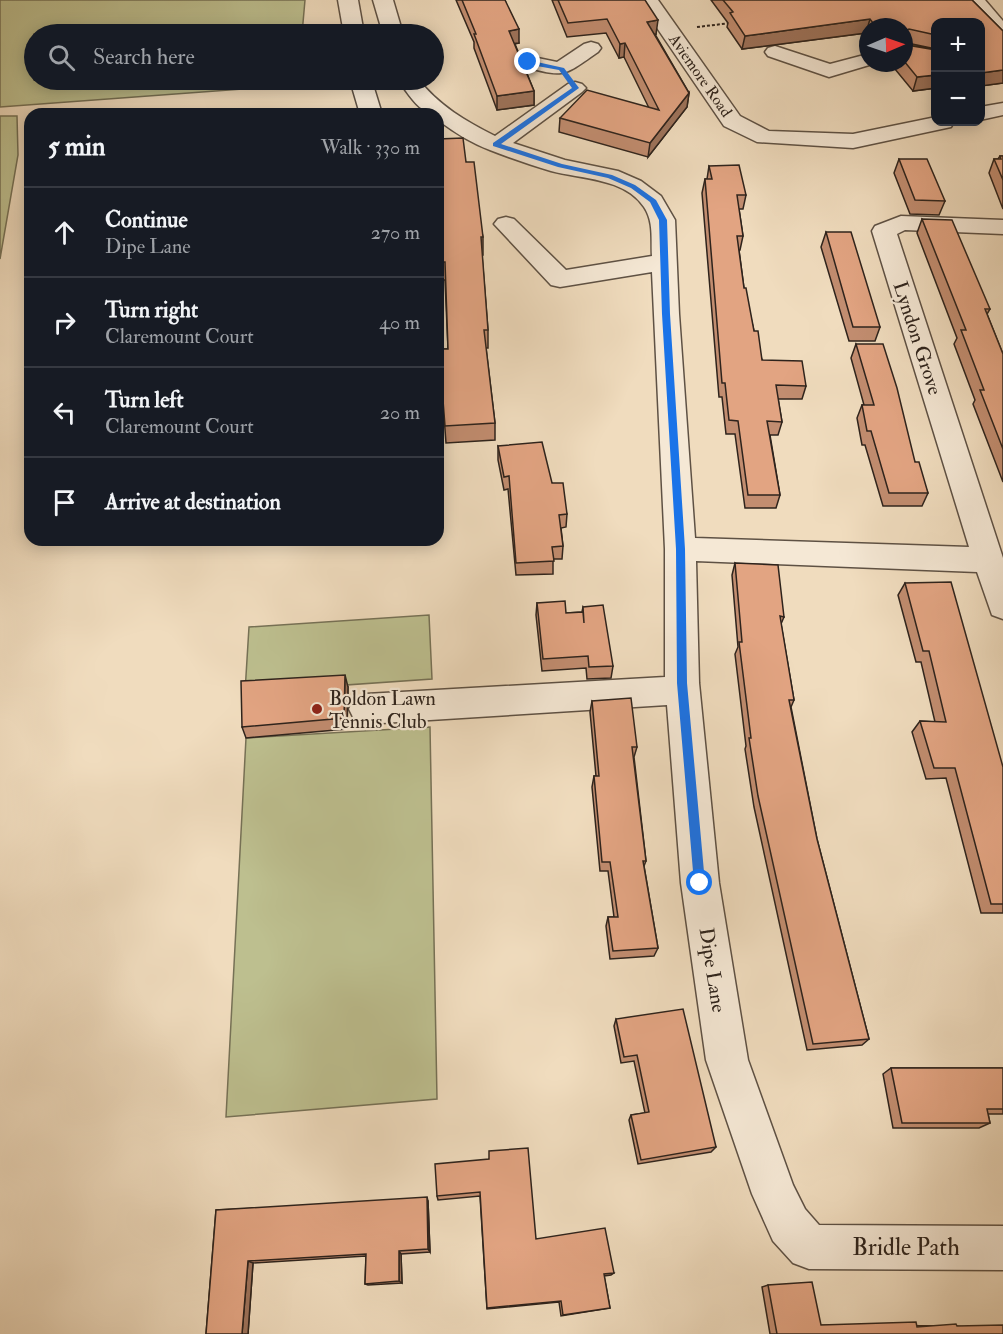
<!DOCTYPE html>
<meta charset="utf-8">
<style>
body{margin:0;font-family:"IM FELL Double Pica",serif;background:#242831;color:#f1f3f6}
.controls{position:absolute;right:18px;top:18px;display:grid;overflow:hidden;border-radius:12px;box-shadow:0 3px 15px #0003}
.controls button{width:54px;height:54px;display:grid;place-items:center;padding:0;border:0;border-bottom:2px solid #363941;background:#171b24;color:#f1f3f6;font:30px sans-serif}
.compass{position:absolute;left:859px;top:18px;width:54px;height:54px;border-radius:50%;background:#171b24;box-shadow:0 3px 15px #0003;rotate:88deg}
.stop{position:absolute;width:18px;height:18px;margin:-14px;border:4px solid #1a73e8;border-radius:50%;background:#fff}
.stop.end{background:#1a73e8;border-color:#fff;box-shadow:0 2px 6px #0008}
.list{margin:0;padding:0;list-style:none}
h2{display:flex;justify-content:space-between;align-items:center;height:78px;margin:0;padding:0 24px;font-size:26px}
h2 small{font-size:20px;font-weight:400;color:#9ea1a6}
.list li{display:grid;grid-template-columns:39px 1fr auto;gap:18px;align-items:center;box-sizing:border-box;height:90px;padding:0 24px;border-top:2px solid #363941}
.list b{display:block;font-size:22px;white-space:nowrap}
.list p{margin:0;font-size:20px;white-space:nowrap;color:#9ea1a6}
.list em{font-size:20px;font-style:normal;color:#9ea1a6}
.icon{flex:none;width:33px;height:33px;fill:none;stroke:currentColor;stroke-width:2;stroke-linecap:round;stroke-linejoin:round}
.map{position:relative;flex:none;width:1003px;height:1334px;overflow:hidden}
.search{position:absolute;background:#171b24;box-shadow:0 3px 15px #0003;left:24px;top:24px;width:420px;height:66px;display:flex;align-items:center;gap:15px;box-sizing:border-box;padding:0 21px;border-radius:33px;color:#9ea1a6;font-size:22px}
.panel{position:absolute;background:#171b24;box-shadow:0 3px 15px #0003;left:24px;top:108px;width:420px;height:438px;border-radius:18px}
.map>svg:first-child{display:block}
.green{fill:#bdbf8f;stroke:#767156;stroke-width:1.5}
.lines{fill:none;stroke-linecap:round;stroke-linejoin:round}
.minor-casing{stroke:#5e5144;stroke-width:3}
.path{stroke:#2e231c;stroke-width:2;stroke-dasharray:3 2;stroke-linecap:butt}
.minor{fill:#f5e8d5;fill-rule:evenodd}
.wall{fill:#c28d70;stroke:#2e231c;stroke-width:1.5}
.shaded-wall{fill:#9e735b;stroke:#2e231c;stroke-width:1.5}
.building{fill:#e2a482;stroke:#2e231c;stroke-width:1.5}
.route{fill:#1a73e8}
.poi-dot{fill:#8f2418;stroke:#f5e8d5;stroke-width:2}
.labels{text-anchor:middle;stroke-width:4.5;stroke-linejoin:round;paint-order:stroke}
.far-street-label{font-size:16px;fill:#2e231c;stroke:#f5e8d5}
.street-label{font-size:20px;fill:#2e231c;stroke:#f5e8d5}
.poi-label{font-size:20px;fill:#2e231c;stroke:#f5e8d5;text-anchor:start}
.near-street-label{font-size:24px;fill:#2e231c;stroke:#f5e8d5}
</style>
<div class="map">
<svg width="1003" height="1334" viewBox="0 0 1003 1334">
<rect width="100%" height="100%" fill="#f0dcbe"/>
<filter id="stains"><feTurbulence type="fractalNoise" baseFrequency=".00333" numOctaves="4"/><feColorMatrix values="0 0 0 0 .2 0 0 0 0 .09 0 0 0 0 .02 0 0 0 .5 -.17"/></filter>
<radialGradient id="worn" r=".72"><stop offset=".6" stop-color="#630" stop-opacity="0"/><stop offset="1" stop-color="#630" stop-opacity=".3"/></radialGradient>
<g class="green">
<polygon points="0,0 305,0 302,34 34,34 34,80 299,80 298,85 0,107"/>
<polygon points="0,116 17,116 18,155 0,259"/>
<polygon points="429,615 432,679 245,692 249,627"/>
<polygon points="430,727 437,1099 226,1117 246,738"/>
</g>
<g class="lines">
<g class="minor-casing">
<g id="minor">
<polygon points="338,0 358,0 364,34 344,34"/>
<polygon points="373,0 393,0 403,34 383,34"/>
<polygon points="638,0 658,0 740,116 769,131 853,134 936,117 936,122 954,122 951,127 853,148 757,142 724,126"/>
<polygon points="964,0 985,0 1003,21 1003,39 996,37"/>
<path d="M591,42L598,44L601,48L598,52C561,78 565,77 521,66L518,62L521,58L528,56L557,62L584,44Z"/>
<polygon points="775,46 830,64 868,54 868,63 876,63 829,77 768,56 765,52 768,48"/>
<path d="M350,80H419C438,105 467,122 495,136L568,84L575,82L582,84L586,88L582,92L513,143L565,160L618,171L641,181L661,196L675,220L679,314L695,538L969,547L872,231L875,226L901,216L1003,220V234L905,230L897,234L1003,558V619L992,615L977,572L696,561L699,683L719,883L748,1060L793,1185L805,1209L819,1225L1003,1226V1270L809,1269L793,1263L773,1241L752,1194L706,1060L681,883L667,705L366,724L354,719L349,709L354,699L366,694L665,677V549L652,272L560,287L551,285L494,224L498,219L506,217L514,219L566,270L652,256C651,239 654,222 644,207C625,178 581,179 551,171C531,165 510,158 490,150C471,143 454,132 438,120V114C421,114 412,99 403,87L374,88L382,114H360Z"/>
<polygon points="1003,103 1003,115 980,120 980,107"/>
</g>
</g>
<polyline class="path" points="697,27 731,23"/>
<use href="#minor" class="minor"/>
</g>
<g class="wall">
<polygon points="456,0 505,0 519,43 515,44 534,91 534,105 497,110 474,48 474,42"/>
<polygon points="552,0 645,0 656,34 655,34 689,93 687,107 648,157 559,132 560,118 649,108 624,57 619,58 606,33 567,37"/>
<polygon points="711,0 972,0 1003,31 1003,83 981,86 936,22 936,49 907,43 907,45 936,50 936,88 913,91 890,63 904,63 904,27 868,27 868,36 866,33 742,49 727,27 728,23"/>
<polygon points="438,139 466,162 483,237 483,255 482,255 488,330 488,348 486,348 495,423 495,440 446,443 439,349 448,349 445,280 438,280"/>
<polygon points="1000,156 1003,156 1003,209 989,173 994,159 998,159"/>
<polygon points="899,159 945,201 939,215 910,214 894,173"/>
<polygon points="709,166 746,195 743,209 739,209 743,236 740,250 739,250 744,288 754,331 762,360 806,386 802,399 778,399 782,422 778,435 770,435 780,495 776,508 745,508 735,434 726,434 722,397 719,397 702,193 705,179 707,179"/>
<polygon points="922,219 990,309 987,314 1003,354 1003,482 973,404 975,400 954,344 957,338 917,233"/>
<polygon points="826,232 880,327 875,341 849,341 821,247"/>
<polygon points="856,344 915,462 928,493 922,506 883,506 865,445 862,445 857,418 862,405 864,405 851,358"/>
<polygon points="498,446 552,483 567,514 566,527 561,528 563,546 562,559 553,559 553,574 516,575 508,489 504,490 498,460"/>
<polygon points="735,563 784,617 781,624 794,700 791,707 817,839 869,1039 862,1045 807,1050 754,807 745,749 746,746 735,654 738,647 732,575"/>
<polygon points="905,583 1003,767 1003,913 981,913 946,778 926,779 912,732 920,721 935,722 921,662 916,662 898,595"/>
<polygon points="537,603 566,613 582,612 583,607 613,666 611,678 587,679 586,668 542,671 536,615"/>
<polygon points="348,687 347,729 246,738 242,727"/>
<polygon points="592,701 637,747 634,757 646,861 644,866 658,948 654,956 610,959 606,926 608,917 614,917 608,871 600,871 592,787 594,776 596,776 590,712"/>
<polygon points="616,1019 716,1147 711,1152 638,1164 629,1120 631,1115 645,1113 634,1061 621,1063 614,1026"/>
<polygon points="891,1068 1003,1068 1003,1114 988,1114 990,1123 979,1128 893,1128 883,1074"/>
<polygon points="489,1159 536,1239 614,1273 611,1275 604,1276 610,1308 561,1316 559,1302 487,1309 480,1196 438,1200 437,1196"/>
<polygon points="428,1201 430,1252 401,1254 402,1283 368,1285 365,1284 366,1256 253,1263 248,1334 206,1334 216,1210"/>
<polygon points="768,1285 821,1325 957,1326 1003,1334 770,1334 762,1287"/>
</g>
<g class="shaded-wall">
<polygon points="870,19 866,33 742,49 745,36"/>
<polygon points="658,20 656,34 646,36 647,22"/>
<polygon points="519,29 519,43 509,44 509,31"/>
<polygon points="625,43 624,57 619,58 620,44"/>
<polygon points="1003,70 1003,83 981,86 981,73"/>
<polygon points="936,75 936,88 913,91 917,77"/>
<polygon points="534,91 534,105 497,110 497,96"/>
<polygon points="689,93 687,107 648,157 650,143"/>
<polygon points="345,675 348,687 347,729 344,718"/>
<polygon points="427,1197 428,1201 430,1252 428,1249"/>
<polygon points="399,1251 401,1254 402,1283 399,1281"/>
<polygon points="248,1261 253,1263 248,1334 242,1334"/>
</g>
<g class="building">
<polygon points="462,0 505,0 519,29 509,31 534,91 497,96 474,34 476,34"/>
<polygon points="558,0 645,0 658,20 647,22 689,93 650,143 560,118 587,90 659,110 625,43 620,44 607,19 568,23"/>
<polygon points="723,0 972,0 1003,31 1003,70 981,73 981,22 936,22 936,35 909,29 906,31 907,45 936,50 936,75 917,77 904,61 904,27 876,27 870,19 745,36 730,13 733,12"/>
<polygon points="463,138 466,162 474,162 483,237 481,237 488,330 484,330 495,423 445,426 439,349 448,349 445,262 438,262 438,139"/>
<polygon points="1000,156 1003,156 1003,180 994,159 1001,159"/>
<polygon points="899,159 927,159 945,201 915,200"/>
<polygon points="739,165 746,195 737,195 743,236 737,236 744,288 746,288 754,331 758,331 762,360 802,361 806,386 776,385 782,422 767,421 780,495 748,495 738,421 729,420 725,383 722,383 705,179 712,179 709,166"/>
<polygon points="922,219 952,220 990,309 985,309 1003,354 1003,449 980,390 984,390 961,330 966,330"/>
<polygon points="826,232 851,232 880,327 853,327"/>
<polygon points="856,344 883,344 897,388 915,462 919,462 928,493 889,493 871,431 867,431 862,405 874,405"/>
<polygon points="542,442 552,483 563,483 567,514 559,515 563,546 552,547 554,561 516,563 509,476 504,477 498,446"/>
<polygon points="735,563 778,565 784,617 780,616 794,700 789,700 817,839 869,1039 813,1044 758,796 749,738 751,738 739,642 742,642"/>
<polygon points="951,582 1003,767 1003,904 991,904 955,768 934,768 920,721 946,722 929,651 923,651 905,583"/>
<polygon points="565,601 566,613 583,612 584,623 583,607 603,605 613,666 589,667 588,656 543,659 537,603"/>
<polygon points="345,675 344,718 242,727 241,681"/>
<polygon points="631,698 637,747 632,747 646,861 643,861 658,948 613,951 608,917 618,917 610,862 602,862 594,776 599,776 592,701"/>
<polygon points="683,1009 716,1147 641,1160 631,1115 649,1112 637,1055 624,1057 616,1019"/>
<polygon points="891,1068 1003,1068 1003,1109 987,1109 990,1123 902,1123"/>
<polygon points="528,1148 536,1239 605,1228 614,1273 604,1274 610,1308 563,1315 561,1301 487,1308 480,1192 437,1196 435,1164 489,1159 489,1151"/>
<polygon points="427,1197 428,1249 399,1251 399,1281 365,1284 366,1254 248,1261 242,1334 206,1334 216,1210"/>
<polygon points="812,1282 821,1325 916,1322 917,1327 956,1324 957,1326 1003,1325 1003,1334 777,1334 768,1285"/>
</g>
<polygon class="route" points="528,60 564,68 579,88 501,144 562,164 612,175 635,185 656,200 667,220 670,314 685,549 687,683 705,883 700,888 694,883 677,683 676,549 662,314 659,220 650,202 631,188 608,178 558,167 493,146 493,143 572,88 559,70 526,64"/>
<circle class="poi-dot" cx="317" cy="709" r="6"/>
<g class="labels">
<g class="far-street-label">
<text transform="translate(701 75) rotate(55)" y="6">Aviemore Road</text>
</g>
<g class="street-label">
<text transform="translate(918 338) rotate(72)" y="7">Lyndon Grove</text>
<text transform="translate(713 970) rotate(81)" y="7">Dipe Lane</text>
</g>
<g class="poi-label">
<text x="329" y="705">Boldon Lawn<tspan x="329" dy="23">Tennis Club</tspan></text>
</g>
<g class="near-street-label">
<text x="906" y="1255">Bridle Path</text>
</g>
</g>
<rect width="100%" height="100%" filter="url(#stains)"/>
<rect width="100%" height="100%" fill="url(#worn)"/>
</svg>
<div class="controls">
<button>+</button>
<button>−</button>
</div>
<svg class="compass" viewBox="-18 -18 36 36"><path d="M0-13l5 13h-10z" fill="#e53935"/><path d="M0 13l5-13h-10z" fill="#9ea1a6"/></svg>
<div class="stop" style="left:700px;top:883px"></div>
<div class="stop end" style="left:528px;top:62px"></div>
<div class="search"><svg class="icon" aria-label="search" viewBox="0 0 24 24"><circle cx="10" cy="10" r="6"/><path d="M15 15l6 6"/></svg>Search here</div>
<section class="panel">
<h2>5 min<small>Walk · 330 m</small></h2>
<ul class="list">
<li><svg class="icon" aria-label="ahead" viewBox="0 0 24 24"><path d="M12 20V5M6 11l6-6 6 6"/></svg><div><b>Continue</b><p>Dipe Lane</p></div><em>270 m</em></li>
<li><svg class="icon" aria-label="right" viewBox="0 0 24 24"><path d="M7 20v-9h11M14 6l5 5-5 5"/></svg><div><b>Turn right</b><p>Claremount Court</p></div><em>40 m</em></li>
<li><svg class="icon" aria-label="left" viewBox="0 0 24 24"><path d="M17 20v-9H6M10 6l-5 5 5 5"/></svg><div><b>Turn left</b><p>Claremount Court</p></div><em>20 m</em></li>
<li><svg class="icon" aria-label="arrive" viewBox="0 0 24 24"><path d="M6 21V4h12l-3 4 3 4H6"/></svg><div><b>Arrive at destination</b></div></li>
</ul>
</section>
</div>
